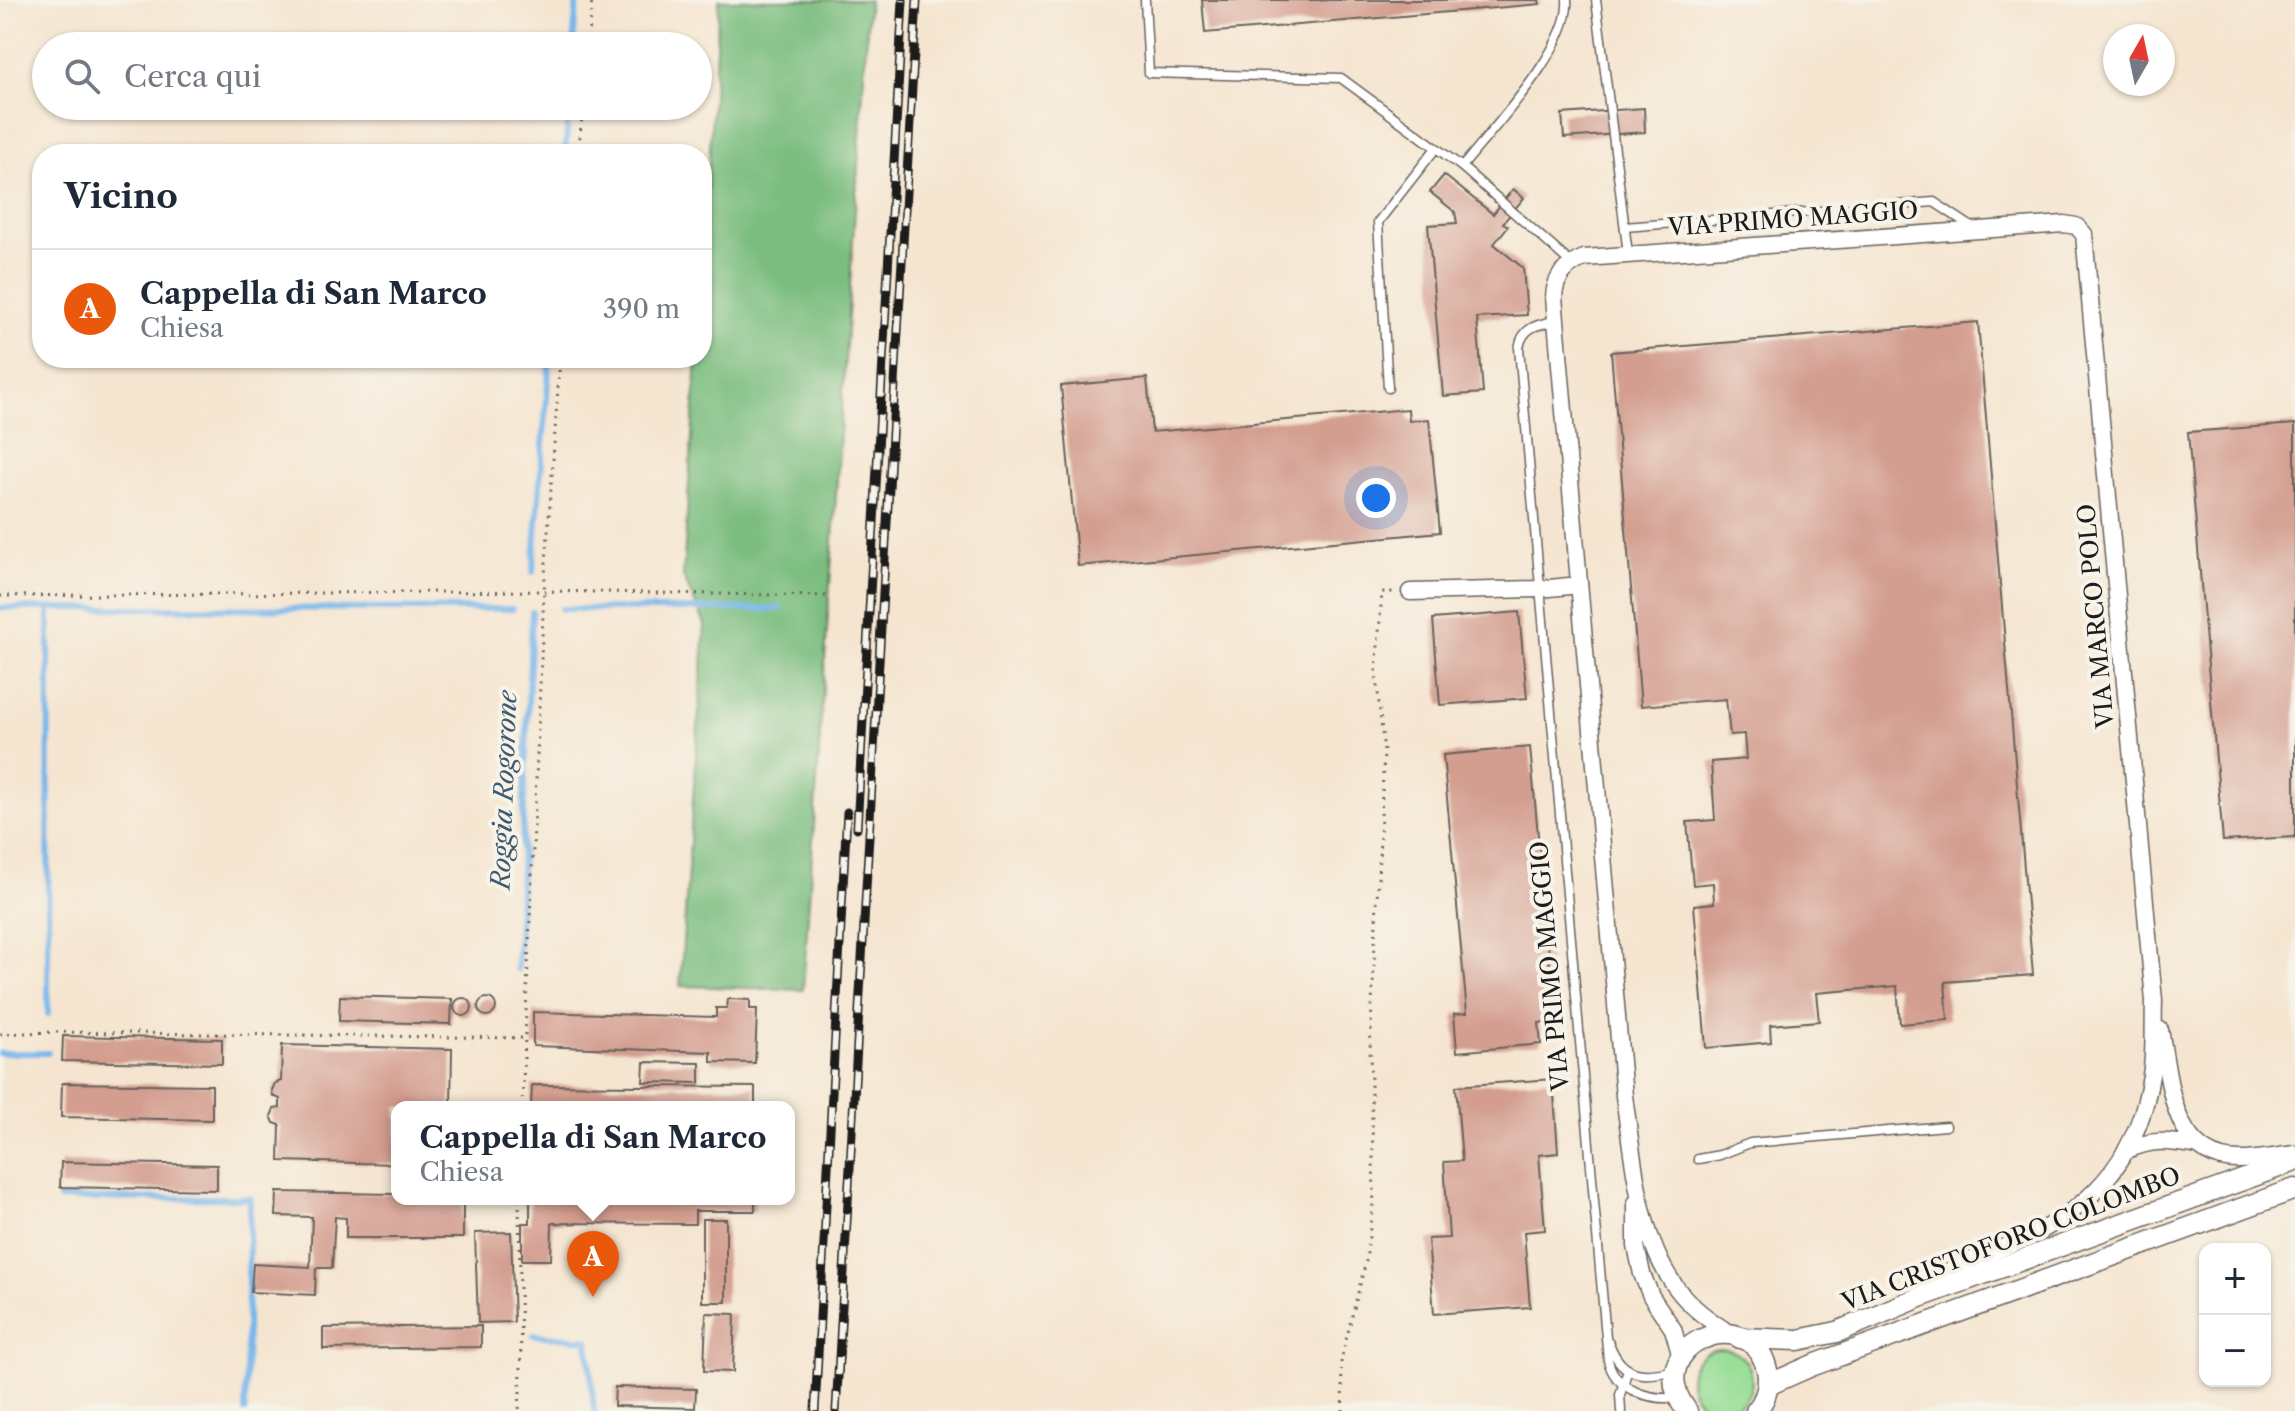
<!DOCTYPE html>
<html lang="it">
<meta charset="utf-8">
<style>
body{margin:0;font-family:"Libre Caslon Text",serif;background:#f6f6f7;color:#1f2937}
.controls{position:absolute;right:24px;bottom:24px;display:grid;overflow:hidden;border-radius:16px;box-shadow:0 2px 6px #0004}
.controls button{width:72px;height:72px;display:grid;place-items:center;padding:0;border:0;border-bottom:2px solid #e0e1e3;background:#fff;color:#1f2937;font:40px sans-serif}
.compass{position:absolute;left:2103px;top:24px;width:72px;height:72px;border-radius:50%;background:#fff;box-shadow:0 2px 6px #0004;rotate:9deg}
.you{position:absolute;left:1376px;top:498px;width:28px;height:28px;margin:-20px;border:6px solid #fff;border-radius:50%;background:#1a73e8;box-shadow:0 0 0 12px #1a73e833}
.badge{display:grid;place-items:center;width:52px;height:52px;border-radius:50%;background:#ea580c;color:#fff;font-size:26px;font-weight:700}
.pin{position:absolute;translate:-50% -66px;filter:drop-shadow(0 2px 4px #0008)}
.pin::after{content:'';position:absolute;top:42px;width:28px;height:24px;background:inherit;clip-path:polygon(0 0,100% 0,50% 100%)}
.popup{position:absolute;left:391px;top:1101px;width:404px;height:104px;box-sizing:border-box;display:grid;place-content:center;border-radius:16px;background:#fff;filter:drop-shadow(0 2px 6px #0005);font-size:26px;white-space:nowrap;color:#747a83}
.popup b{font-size:30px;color:#1f2937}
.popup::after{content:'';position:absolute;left:50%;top:100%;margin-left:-16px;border:16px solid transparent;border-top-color:#fff}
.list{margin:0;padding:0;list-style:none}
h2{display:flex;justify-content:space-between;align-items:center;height:104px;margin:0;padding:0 32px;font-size:34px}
h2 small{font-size:26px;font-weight:400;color:#747a83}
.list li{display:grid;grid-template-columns:52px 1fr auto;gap:24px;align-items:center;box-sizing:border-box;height:120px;padding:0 32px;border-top:2px solid #e0e1e3}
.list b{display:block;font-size:30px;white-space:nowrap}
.list p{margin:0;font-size:26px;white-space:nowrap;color:#747a83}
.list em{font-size:26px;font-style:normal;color:#747a83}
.icon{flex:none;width:44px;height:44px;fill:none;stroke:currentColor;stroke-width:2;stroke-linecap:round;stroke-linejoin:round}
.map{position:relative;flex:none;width:2295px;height:1411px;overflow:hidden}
.search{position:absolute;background:#fff;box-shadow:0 2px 6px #0004;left:32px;top:32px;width:680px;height:88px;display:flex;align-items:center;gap:20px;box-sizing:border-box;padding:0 28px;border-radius:44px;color:#747a83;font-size:30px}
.panel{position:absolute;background:#fff;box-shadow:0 2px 6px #0004;left:32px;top:144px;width:680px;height:224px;border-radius:32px}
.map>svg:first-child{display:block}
.green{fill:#99de96;stroke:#5a7d59;stroke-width:2}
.forest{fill:#7abd7f;stroke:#4b6c4e;stroke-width:2}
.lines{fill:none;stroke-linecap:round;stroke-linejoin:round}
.stream{stroke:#77b6eb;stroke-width:6}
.building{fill:#d39d8f}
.service-casing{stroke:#68625b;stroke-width:11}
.minor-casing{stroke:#68625b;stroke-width:19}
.tertiary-casing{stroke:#68625b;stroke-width:23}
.path{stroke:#68625b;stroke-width:3;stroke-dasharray:2 6;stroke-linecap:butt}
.service{stroke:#fff;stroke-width:8}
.minor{stroke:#fff;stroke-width:16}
.tertiary{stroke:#fff;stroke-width:20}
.rail-casing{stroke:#1c1c1c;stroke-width:9}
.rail{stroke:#f7f3e8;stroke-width:6;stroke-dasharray:18;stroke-linecap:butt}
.labels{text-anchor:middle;stroke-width:8;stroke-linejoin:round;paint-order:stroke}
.street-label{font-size:24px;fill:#1c1c1c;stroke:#f7f3e8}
.water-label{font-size:26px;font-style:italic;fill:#405a6f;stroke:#f7f3e8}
</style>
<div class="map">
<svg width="2295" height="1411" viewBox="0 0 2295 1411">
<rect width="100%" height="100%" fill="#f7f3e8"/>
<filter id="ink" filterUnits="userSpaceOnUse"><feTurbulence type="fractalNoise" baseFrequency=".0125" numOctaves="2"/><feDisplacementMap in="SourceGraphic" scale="16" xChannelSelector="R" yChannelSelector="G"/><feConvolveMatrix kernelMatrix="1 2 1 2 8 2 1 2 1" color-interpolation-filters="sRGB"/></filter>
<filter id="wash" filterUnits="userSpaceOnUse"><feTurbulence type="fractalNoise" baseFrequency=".006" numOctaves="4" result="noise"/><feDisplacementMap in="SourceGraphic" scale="32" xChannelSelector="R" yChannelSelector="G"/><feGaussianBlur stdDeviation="1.8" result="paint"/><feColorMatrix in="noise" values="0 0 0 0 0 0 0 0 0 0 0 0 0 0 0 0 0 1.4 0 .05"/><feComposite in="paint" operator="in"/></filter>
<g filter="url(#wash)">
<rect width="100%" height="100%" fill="#f5e5d0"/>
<circle class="green" cx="1721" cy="1380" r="31"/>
<polygon class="forest" points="719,0 869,0 803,990 680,986 705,624 683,577 697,358 702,358 702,273"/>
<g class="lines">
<g class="stream">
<polyline points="573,46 577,0"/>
<polyline points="565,154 569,106"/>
<polyline points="533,572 550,358"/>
<polyline points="0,608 512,609"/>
<polyline points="562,609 780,609"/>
<polyline points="517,969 532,612"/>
<polyline points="48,1014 49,608"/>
<polyline points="0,1053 48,1053"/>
<polyline points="59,1199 250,1198 245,1411"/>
<polyline points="534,1335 588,1340 594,1411"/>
</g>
</g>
<g id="blocks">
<g class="building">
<polygon points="1202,0 1539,0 1540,4 1205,33"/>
<polygon points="1644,108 1645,132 1564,138 1562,114"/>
<polygon points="1444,175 1493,214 1513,189 1524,198 1503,223 1508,226 1494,244 1523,268 1527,315 1477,318 1483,393 1443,396 1428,225 1457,223 1455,212 1430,192"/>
<polygon points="1978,322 2033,975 1945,982 1948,1020 1900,1024 1897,986 1816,993 1819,1021 1770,1025 1771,1042 1706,1048 1694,905 1714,903 1713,883 1693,885 1687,822 1715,820 1711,762 1746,759 1744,734 1730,735 1726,699 1641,706 1611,352"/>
<polygon points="1147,378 1152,432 1408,409 1409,421 1429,419 1440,532 1078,566 1061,386"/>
<polygon points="2295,424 2295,837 2223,841 2188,432"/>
<polygon points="1519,612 1527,698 1440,705 1433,619"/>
<polygon points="1530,747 1555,1022 1539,1023 1541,1044 1457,1052 1454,1014 1467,1013 1443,755"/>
<polygon points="340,996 452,999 451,1024 339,1021"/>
<circle cx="463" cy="1007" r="9"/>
<circle cx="487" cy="1007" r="9"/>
<polygon points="728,999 750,1000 750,1009 757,1009 755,1063 711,1062 711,1052 533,1046 533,1012 716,1017 716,1008 727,1008"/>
<polygon points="63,1036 222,1039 222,1064 62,1061"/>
<polygon points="282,1045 452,1049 451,1107 397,1107 397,1164 279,1161 280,1125 274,1123 271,1116 274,1109 280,1108 280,1099 273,1096 272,1090 275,1083 281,1081"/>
<polygon points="644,1062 700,1063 700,1083 643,1082"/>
<polygon points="1553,1079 1558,1153 1539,1155 1545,1230 1524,1232 1530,1307 1434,1314 1428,1239 1449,1238 1444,1162 1462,1161 1456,1086"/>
<polygon points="62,1083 212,1085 212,1120 61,1117"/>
<polygon points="532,1085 755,1087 755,1107 531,1107"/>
<polygon points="61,1162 217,1165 217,1190 60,1187"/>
<polygon points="277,1192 397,1194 397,1199 463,1199 463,1238 346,1238 346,1218 335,1217 332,1268 316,1268 315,1295 251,1292 253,1264 310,1267 312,1217 276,1216"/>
<polygon points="530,1199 755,1199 755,1211 695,1211 695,1224 552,1223 551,1260 522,1260 522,1223 530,1223"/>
<rect x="702" y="1219" width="24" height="83"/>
<polygon points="511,1232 514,1322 478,1323 475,1233"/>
<polygon points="706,1313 735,1314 733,1372 704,1371"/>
<polygon points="481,1326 481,1347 323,1349 323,1328"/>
<polygon points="615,1387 696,1389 695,1408 614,1406"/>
</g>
</g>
</g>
<g filter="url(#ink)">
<use href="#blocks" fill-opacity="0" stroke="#68625b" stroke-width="2"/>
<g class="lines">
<g class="service-casing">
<g id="service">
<polyline points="1145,0 1149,73 1341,78 1462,167 1572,264"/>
<polyline points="1596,0 1628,254"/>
<path d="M1462,167C1491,130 1571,47 1567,0"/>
<polyline points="1625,227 1934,202 1972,227"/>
<path d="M1556,321C1538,324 1522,327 1519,348L1608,1360C1615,1391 1650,1400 1678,1398"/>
<polyline points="1388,388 1378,222 1436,148"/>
<polyline points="1698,1159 1720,1155 1750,1143 1946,1126"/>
<path d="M1609,1343C1622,1378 1643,1378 1675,1370"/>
<polyline points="1621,1411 1620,1395 1628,1369"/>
</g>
</g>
<g class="minor-casing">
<g id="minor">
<polyline points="1410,592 1540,589 1579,585"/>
<path d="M2160,1030C2170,1079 2171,1160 2239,1160C2257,1160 2277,1156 2295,1154"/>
<path d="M2125,1151C2154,1138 2168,1141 2199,1146"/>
<polyline points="1636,1203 1636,1246 1642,1274 1651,1296 1673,1329 1681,1357"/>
<path d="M1731,1334C1710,1321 1690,1307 1675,1286C1638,1236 1633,1156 1624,1096L1554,297C1555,277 1566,265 1584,258L2064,224L2076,226L2084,234L2154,1001C2153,1025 2155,1051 2151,1075C2140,1150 2100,1202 2032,1235C2008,1247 1982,1255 1958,1266C1946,1272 1934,1282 1922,1290"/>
</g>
</g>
<g class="tertiary-casing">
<g id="tertiary">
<polyline points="1740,1338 1798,1340 1837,1332 1925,1295 2295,1161"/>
<polyline points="1768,1385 1811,1366 2295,1189"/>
<path d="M1687,1411C1637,1347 1750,1297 1767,1370C1770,1385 1766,1399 1756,1411"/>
</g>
</g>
<g class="path">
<polyline points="588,46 592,0"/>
<polyline points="578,154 583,106"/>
<polyline points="0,596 544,591 829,596"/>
<polyline points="0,1034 54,1032 525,1038"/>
<polyline points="522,1107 544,591 560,358"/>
<polyline points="519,1199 521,1372 519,1411"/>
<polyline points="1343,1411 1341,1360 1366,1261 1374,1195 1370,1048 1384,752 1376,673 1382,592 1394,592"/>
</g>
<use href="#service" class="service"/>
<use href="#minor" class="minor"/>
<use href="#tertiary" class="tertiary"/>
<g class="rail-casing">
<g id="rail">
<polyline points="857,828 903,0"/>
<polyline points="815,1411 847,812"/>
<polyline points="836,1411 917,0"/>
</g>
</g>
<use href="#rail" class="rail"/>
</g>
</g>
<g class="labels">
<g class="street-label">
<text transform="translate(1793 219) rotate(-4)" y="8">VIA PRIMO MAGGIO</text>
<text transform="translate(2096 616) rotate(-95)" y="8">VIA MARCO POLO</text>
<text transform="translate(1550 966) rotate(-95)" y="8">VIA PRIMO MAGGIO</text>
<text transform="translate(2011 1239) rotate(-21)" y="8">VIA CRISTOFORO COLOMBO</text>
</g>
<g class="water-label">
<text transform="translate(504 790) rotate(-88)" y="9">Roggia Rogorone</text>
</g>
</g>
</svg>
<div class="controls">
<button>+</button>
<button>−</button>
</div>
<svg class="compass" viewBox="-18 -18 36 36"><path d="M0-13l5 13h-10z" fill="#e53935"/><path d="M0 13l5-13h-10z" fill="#747a83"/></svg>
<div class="you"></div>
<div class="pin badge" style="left:593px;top:1297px">A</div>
<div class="popup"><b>Cappella di San Marco</b>Chiesa</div>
<div class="search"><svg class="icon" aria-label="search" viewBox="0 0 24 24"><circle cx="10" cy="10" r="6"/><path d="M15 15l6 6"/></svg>Cerca qui</div>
<section class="panel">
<h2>Vicino<small></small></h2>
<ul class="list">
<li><span class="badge">A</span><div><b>Cappella di San Marco</b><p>Chiesa</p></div><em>390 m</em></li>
</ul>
</section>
</div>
